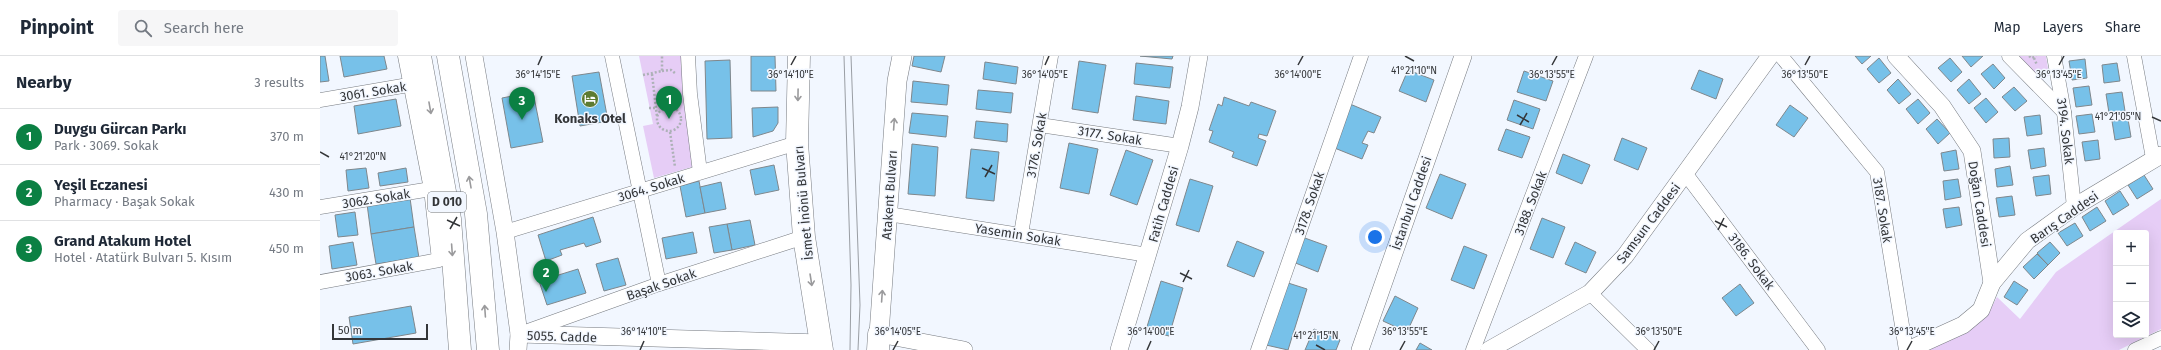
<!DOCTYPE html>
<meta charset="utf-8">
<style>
body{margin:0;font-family:"Fira Sans",sans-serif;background:#f6f6f7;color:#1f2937}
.controls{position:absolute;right:12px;bottom:12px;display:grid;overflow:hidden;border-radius:4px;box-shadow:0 4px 16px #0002}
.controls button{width:36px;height:36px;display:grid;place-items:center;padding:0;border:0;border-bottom:1px solid #e0e1e3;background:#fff;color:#1f2937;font:20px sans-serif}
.scale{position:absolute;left:12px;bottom:10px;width:96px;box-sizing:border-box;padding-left:4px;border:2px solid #343639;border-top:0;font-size:11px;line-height:14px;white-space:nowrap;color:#343639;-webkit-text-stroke:3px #f2f7ff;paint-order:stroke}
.you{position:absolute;left:1055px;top:181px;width:14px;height:14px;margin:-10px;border:3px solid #fff;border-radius:50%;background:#1a73e8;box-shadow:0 0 0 6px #1a73e833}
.badge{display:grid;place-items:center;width:26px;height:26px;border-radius:50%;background:#0b8043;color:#fff;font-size:13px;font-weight:700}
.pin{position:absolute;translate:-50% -33px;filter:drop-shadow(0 1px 2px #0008)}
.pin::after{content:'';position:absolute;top:21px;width:14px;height:12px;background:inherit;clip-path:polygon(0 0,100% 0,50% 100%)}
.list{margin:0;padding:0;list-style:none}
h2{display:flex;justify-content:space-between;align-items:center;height:52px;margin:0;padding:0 16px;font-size:17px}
h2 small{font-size:13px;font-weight:400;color:#747a83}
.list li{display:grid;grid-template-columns:26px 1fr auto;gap:12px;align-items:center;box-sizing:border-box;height:56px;padding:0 16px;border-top:1px solid #e0e1e3}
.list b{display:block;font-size:15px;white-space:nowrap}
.list p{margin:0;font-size:13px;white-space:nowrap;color:#747a83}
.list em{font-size:13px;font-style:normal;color:#747a83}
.icon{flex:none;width:22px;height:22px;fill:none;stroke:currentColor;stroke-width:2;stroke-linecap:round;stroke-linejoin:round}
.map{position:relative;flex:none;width:1841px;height:294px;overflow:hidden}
header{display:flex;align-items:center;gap:24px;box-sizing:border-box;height:56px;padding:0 20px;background:#fff;border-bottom:1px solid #e0e1e3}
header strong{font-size:19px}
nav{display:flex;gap:22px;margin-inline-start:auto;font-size:14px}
.search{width:280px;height:36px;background:#f6f6f7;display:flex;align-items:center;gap:10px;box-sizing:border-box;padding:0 14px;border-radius:4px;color:#747a83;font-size:15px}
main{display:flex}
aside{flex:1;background:#fff}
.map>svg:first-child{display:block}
.green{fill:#e6cdf6;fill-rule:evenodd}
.building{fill:#77c1e9;stroke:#7f878c}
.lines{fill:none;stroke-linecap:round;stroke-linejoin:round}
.minor-casing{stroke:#777b81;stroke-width:15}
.tertiary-casing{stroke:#777b81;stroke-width:18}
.secondary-casing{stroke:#777b81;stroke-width:20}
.primary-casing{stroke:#777b81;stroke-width:23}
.trunk-casing{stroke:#777b81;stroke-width:23}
.path{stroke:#adb1b7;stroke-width:2.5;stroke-dasharray:2 2;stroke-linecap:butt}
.minor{stroke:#fff;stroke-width:14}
.tertiary{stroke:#fff;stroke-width:17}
.secondary{stroke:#fff;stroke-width:19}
.primary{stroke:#fff;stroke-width:22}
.trunk{stroke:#fff;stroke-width:22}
.tram{stroke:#9a9ea4;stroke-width:1}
.oneway{stroke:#9a9a9c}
.ticks{fill:none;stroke:#343639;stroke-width:1.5}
.labels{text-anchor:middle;stroke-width:3;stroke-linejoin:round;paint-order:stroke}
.shield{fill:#f2f7ff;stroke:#6d7074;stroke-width:1}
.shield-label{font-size:12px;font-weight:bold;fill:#343639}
.street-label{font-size:13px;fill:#343639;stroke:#f2f7ff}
.poi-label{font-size:13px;font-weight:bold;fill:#343639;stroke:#f2f7ff}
.ticks-label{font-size:10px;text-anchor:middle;fill:#343639;stroke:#f2f7ff;stroke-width:3;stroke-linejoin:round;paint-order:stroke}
</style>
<header>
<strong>Pinpoint</strong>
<div class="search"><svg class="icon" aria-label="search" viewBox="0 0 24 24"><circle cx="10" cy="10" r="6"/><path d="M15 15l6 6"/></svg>Search here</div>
<nav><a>Map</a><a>Layers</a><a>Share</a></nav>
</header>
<main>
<aside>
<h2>Nearby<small>3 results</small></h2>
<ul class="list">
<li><span class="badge">1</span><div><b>Duygu Gürcan Parkı</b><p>Park · 3069. Sokak</p></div><em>370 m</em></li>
<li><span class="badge">2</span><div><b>Yeşil Eczanesi</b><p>Pharmacy · Başak Sokak</p></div><em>430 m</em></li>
<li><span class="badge">3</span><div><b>Grand Atakum Hotel</b><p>Hotel · Atatürk Bulvarı 5. Kısım</p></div><em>450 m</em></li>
</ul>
</aside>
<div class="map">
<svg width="1841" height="294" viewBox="0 0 1841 294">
<rect width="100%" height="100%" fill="#f2f7ff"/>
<g class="green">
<polygon points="319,0 361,0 372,111 334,122 323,70 333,68"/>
<polygon points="1698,0 1726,0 1729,19 1722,25"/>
<path d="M1841,143V273L1799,294H1607L1669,256L1677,241L1700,263L1736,216ZM1796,177H1826V279H1796Z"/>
</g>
<g class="building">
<polygon points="0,0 5,0 9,25 0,26"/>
<polygon points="20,0 64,0 67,13 24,21"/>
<polygon points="431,0 455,0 456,35 431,35"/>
<polygon points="594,0 625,0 621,16 592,10"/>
<polygon points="820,0 853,0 852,3"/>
<polygon points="1535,0 1551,0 1542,8"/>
<polygon points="1642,0 1663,0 1651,11"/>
<polygon points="1559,2 1571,17 1559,27 1547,13"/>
<polygon points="1630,2 1642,16 1631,26 1618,12"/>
<polygon points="1765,3 1767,22 1752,24 1749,5"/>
<polygon points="410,4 412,82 387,83 385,5"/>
<polygon points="759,5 786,9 778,57 752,53"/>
<polygon points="665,6 698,11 696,28 663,23"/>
<polygon points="816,7 853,11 850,32 814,28"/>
<polygon points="1797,7 1800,25 1784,27 1782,9"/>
<polygon points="1673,8 1685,22 1674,33 1661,18"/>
<polygon points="1088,14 1114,24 1106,46 1079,35"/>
<polygon points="1379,14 1403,23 1396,43 1371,33"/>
<polygon points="1204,15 1233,25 1226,45 1197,36"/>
<polygon points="279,16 288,65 260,70 252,20"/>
<polygon points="1578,23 1591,38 1579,48 1567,34"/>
<polygon points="1649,23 1661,38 1649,48 1637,34"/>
<polygon points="593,25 629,29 627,49 591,46"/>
<polygon points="1769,30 1772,49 1756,51 1753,32"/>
<polygon points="1694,31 1707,45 1695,55 1682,41"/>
<polygon points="658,34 693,37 691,57 656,53"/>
<polygon points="213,36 223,86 191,92 182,42"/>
<polygon points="1802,36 1805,55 1789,57 1786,38"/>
<polygon points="816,40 849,45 846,68 813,64"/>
<polygon points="904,41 929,50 931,46 956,55 947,80 939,78 938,82 946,85 937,110 912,101 914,96 889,86 893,75 889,74 898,48 902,50"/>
<polygon points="1666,42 1678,56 1666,67 1654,52"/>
<polygon points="76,43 81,70 38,78 34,50"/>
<polygon points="1598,43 1610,57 1598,68 1586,53"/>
<polygon points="1194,44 1220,53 1213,73 1187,64"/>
<polygon points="1030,48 1061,61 1054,77 1048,75 1042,87 1048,89 1042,103 1012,91"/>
<polygon points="1470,49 1488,62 1474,81 1456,69"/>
<polygon points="458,51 458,67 453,75 433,81 432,52"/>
<polygon points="592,57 628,60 626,81 589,77"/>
<polygon points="1772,58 1775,76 1759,78 1756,60"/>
<polygon points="1720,59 1722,78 1707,80 1704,61"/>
<polygon points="1617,63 1630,77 1618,88 1606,73"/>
<polygon points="1808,63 1811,81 1795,84 1792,65"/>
<polygon points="656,65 688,68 687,86 654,82"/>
<polygon points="1186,73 1210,81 1202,102 1178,94"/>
<polygon points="1302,82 1327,92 1318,114 1294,104"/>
<polygon points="1689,82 1690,101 1674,102 1673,83"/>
<polygon points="1778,84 1780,103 1765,105 1762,86"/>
<polygon points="749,87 778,93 769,138 740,132"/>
<polygon points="592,88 618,91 615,140 588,138"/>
<polygon points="1724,92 1726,110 1711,113 1708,94"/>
<polygon points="651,93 679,96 674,145 646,142"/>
<polygon points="806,94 833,104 817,149 790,139"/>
<polygon points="1636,94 1639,113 1624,115 1621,97"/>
<polygon points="1243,98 1270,109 1262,128 1236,117"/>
<polygon points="454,109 459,134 435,139 430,114"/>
<polygon points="1690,110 1693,129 1677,131 1675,113"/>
<polygon points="46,112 49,132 28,135 26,114"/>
<polygon points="86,112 88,126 60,130 58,117"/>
<polygon points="1120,118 1146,128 1132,163 1106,152"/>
<polygon points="1729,119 1731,138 1716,140 1713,121"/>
<polygon points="1824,119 1833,133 1817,143 1808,129"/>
<polygon points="870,123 893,130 879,176 856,169"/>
<polygon points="1638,123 1641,141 1625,144 1623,125"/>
<polygon points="379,125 385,157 366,161 360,130"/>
<polygon points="401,126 406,153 385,157 380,131"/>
<polygon points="1800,135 1809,149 1793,159 1785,145"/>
<polygon points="1692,140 1695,159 1679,161 1676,142"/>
<polygon points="90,142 94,171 51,178 47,148"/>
<polygon points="1639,151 1642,169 1626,172 1623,153"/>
<polygon points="1777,151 1786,165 1770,175 1762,161"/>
<polygon points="35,156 38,179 18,181 15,159"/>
<polygon points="273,161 281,186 266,191 264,187 240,194 242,199 226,205 218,179"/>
<polygon points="1222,162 1245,171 1233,202 1210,193"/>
<polygon points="430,164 435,189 412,194 407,168"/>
<polygon points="1755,167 1763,180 1747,190 1738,177"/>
<polygon points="407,168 412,194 394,197 389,171"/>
<polygon points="94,171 99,202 56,208 51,178"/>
<polygon points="373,176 377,197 346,203 342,182"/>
<polygon points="982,181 1007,190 998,216 973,206"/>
<polygon points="917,185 944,196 934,221 907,210"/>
<polygon points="33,186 37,209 12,213 9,190"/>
<polygon points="1255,186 1276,196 1266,217 1245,208"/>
<polygon points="1730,186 1740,197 1728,209 1717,197"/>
<polygon points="1144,190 1167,199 1154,233 1131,224"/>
<polygon points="1717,198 1728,209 1714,223 1703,211"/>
<polygon points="298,202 306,229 284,235 276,208"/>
<polygon points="258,213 266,237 227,249 219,225"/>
<polygon points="841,225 863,232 849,280 826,274"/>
<polygon points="1694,225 1708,234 1697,249 1684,241"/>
<polygon points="965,226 987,233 968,294 946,289"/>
<polygon points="1420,228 1434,247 1416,260 1402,242"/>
<polygon points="1075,240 1098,252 1087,276 1063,265"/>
<polygon points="91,250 96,277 33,288 29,261"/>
<polygon points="994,273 1020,284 1016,294 985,294"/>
<polygon points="1100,287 1112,294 1096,294"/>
</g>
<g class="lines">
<g class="minor-casing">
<g id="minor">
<polyline points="292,0 339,228"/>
<polyline points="368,0 370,38 380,116"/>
<polyline points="1461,0 1557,116 1586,294"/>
<polyline points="1689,0 1744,56"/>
<polyline points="1734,0 1744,56 1754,151"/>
<polyline points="1814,0 1833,102"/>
<polyline points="0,44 100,27"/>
<polyline points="720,69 860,90"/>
<polyline points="1365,117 1498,294"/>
<polyline points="0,151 111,133"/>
<polyline points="568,158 828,199"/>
<polyline points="185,176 477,87"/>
<polyline points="701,178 731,0"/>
<polyline points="0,226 119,204 111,133 85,0"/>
<polyline points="1270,237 1328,294"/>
<polyline points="205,276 339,228 484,181"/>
<polyline points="938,294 1041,0"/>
<polyline points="1153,294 1266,0"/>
<polyline points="1815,294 1841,282"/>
</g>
</g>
<g class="tertiary-casing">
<g id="tertiary">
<polyline points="154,0 185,176 199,278 198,294"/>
<polyline points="1576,0 1622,50 1652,95 1672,227"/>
<polyline points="199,278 501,287"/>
<polyline points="559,278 644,294"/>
<polyline points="799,294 860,90 870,51 879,0"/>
<polyline points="1040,294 1143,0"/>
<polyline points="1169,294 1270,237 1305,200 1450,0"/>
<polyline points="1588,294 1643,269 1661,254 1672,227 1707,185 1754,151 1841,99"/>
</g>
</g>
<g class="secondary-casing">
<polyline id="secondary" points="559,278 577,25 582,0"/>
</g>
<g class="primary-casing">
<g id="primary">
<polyline points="479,0 477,87 484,181 502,294"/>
<polyline points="558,294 559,278"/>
</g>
</g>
<g class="trunk-casing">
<g id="trunk">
<polyline points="100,0 130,163 140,294"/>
<polyline points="128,0 156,158 168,294"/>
</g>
</g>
<g class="path">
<polyline points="1709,0 1712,2 1716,0"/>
<polyline points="1714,2 1717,9"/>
<polyline points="342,15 351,14 356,18"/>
<polyline points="332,18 337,61"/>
<polyline points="323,19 342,15 342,0"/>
<circle cx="349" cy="63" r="12"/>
<polyline points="329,52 336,52"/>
<polyline points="350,76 355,111"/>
</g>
<use href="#minor" class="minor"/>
<use href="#tertiary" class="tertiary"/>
<use href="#secondary" class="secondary"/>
<use href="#primary" class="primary"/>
<use href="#trunk" class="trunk"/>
<g class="tram">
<polyline points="524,0 531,229 530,294"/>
<polyline points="531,0 540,249 538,294"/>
</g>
</g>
<defs><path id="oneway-shaft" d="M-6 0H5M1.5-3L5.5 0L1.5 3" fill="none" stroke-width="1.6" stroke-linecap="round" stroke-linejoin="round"/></defs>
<g class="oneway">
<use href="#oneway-shaft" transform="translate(478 39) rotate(91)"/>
<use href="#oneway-shaft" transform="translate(110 52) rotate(80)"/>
<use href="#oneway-shaft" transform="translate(574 68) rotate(-86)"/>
<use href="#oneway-shaft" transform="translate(150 126) rotate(-100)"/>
<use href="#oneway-shaft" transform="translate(132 194) rotate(86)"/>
<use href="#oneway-shaft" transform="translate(491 224) rotate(81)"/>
<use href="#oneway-shaft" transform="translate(562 240) rotate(-86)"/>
<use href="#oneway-shaft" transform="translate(165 255) rotate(-94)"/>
</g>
<path class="ticks" d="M1085,0L1094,5M218,9L222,0M471,9L476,0M725,9L729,0M978,9L983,0M1232,9L1237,0M1485,9L1490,0M1739,9L1744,0M1197,59L1209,66M1832,61L1841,65M1200,69L1207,57M0,96L9,101M662,112L675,118M665,121L672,109M127,164L140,170M1395,165L1407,171M130,173L137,161M1398,174L1404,162M860,217L872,223M863,226L869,214M996,289L1005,294M320,294L324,285M573,294L578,285M827,294L831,285M1080,294L1085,285M1334,294L1339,285M1587,294L1592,285"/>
<defs>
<g id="hotel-disc" transform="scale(0.9)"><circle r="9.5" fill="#5d7b31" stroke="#f2f7ff"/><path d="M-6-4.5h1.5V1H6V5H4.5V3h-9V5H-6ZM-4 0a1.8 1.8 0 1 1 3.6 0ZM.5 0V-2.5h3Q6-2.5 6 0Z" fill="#fff"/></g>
</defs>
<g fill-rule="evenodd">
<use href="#hotel-disc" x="270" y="43"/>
</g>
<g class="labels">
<rect class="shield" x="108" y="136" width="38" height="20" rx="3"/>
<g class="shield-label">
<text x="127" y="150">D 010</text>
</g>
<g class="street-label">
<text transform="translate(53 35) rotate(-9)" y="5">3061. Sokak</text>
<text transform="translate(1746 75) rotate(83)" y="5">3194. Sokak</text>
<text transform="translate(790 79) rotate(9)" y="5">3177. Sokak</text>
<text transform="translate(716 89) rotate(-80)" y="5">3176. Sokak</text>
<text transform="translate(331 131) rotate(-17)" y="5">3064. Sokak</text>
<text transform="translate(569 139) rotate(-86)" y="5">Atakent Bulvarı</text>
<text transform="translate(56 142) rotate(-9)" y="5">3062. Sokak</text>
<text transform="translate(483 147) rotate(-95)" y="5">İsmet İnönü Bulvarı</text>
<text transform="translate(989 147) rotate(-71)" y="5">3178. Sokak</text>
<text transform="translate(1091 147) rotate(-71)" y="5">İstanbul Caddesi</text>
<text transform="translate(1210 147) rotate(-69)" y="5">3188. Sokak</text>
<text transform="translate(843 148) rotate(-74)" y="5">Fatih Caddesi</text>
<text transform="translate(1660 148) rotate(81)" y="5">Doğan Caddesi</text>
<text transform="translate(1563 154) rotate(81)" y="5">3187. Sokak</text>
<text transform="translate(1744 161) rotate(-35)" y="5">Barış Caddesi</text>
<text transform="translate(1328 167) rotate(-53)" y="5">Samsun Caddesi</text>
<text transform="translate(698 178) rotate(9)" y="5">Yasemin Sokak</text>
<text transform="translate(1432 205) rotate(53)" y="5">3186. Sokak</text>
<text transform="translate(59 215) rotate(-10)" y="5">3063. Sokak</text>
<text transform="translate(341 228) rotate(-19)" y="5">Başak Sokak</text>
<text transform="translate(242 280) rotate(2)" y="5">5055. Cadde</text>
</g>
<g class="poi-label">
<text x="270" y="67">Konaks Otel</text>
</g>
</g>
<g class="ticks-label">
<text x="1094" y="18">41°21'10"N</text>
<text x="218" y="22">36°14'15"E</text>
<text x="471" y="22">36°14'10"E</text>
<text x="725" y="22">36°14'05"E</text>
<text x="978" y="22">36°14'00"E</text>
<text x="1232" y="22">36°13'55"E</text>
<text x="1485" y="22">36°13'50"E</text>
<text x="1739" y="22">36°13'45"E</text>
<text x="1798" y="64">41°21'05"N</text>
<text x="43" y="104">41°21'20"N</text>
<text x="324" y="279">36°14'10"E</text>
<text x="578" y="279">36°14'05"E</text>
<text x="831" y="279">36°14'00"E</text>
<text x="1085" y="279">36°13'55"E</text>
<text x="1339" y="279">36°13'50"E</text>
<text x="1592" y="279">36°13'45"E</text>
<text x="996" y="283">41°21'15"N</text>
</g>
</svg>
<div class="controls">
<button>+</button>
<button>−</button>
<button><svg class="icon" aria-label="layers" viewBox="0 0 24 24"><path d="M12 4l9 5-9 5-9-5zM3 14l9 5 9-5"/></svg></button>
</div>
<div class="scale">50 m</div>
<div class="you"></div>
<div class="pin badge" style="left:349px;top:63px">1</div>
<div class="pin badge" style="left:226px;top:236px">2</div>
<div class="pin badge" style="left:202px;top:64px">3</div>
</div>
</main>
